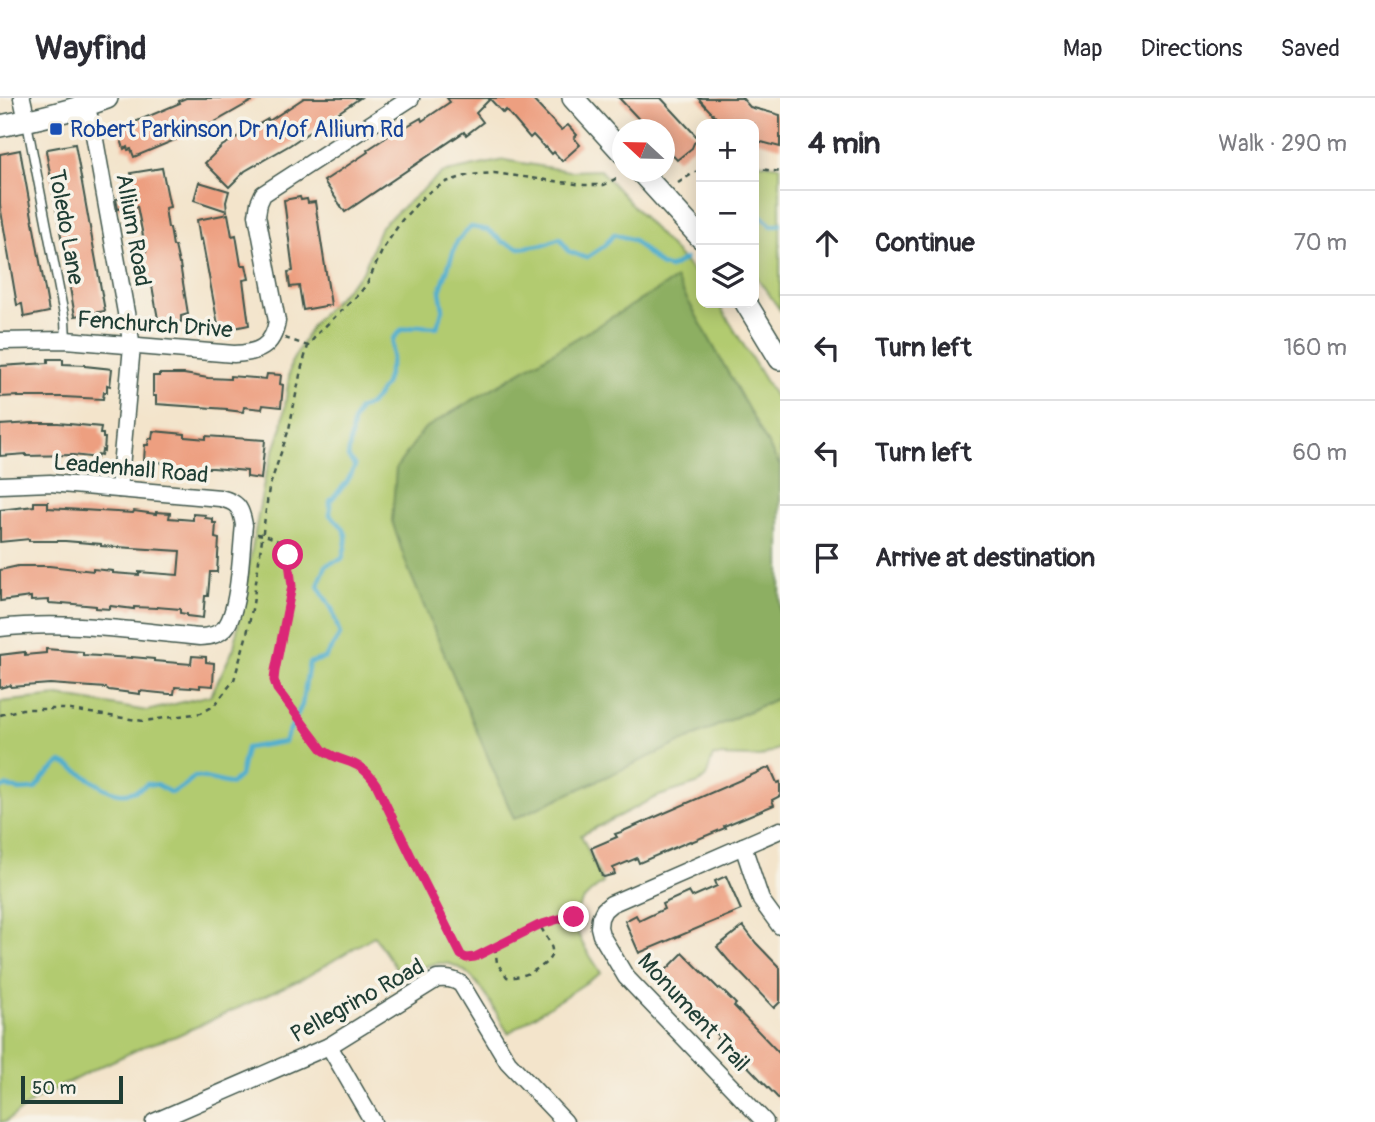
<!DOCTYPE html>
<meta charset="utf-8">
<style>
body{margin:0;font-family:Pangolin,sans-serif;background:#f2f2f3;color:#2b2b33}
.controls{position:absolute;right:21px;top:21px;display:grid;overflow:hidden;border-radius:14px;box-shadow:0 4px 18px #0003}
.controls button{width:63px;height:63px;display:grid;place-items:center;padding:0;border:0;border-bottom:2px solid #e1e1e2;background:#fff;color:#2b2b33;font:35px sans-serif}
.compass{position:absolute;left:612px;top:21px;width:63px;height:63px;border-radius:50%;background:#fff;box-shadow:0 4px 18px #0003;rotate:292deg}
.scale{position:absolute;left:21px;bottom:18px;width:102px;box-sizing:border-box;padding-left:7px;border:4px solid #1f3d34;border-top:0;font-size:19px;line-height:24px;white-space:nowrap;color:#1f3d34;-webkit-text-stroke:5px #f7f3e8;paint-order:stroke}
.stop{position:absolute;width:21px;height:21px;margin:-16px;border:5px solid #db2777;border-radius:50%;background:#fff}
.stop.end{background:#db2777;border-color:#fff;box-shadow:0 2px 7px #0008}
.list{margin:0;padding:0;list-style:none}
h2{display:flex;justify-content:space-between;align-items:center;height:91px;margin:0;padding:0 28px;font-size:30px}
h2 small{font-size:23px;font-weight:400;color:#7c7c81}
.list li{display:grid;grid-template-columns:46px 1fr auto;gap:21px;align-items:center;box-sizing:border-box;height:105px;padding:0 28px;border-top:2px solid #e1e1e2}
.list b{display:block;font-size:26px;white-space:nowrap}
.list em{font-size:23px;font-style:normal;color:#7c7c81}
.icon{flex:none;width:38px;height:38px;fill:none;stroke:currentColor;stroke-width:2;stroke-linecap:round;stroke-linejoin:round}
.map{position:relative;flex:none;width:780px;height:1024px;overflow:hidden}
header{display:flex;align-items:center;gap:42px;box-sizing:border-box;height:98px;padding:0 35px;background:#fff;border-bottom:2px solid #e1e1e2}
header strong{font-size:33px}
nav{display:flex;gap:38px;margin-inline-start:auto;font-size:24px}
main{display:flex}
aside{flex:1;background:#fff}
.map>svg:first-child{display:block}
.green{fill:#b2cb70;stroke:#688452;stroke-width:2}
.forest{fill:#8daf62;stroke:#56764b;stroke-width:2}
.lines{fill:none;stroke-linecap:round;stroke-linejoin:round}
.stream{stroke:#51afcf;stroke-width:4.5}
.building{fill:#ed9f80}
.service-casing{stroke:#3f564b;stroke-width:11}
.minor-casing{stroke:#3f564b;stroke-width:19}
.tertiary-casing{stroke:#3f564b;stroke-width:24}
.path{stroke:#3f564b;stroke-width:2.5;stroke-dasharray:5 5;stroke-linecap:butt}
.service{stroke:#fff;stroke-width:8}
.minor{stroke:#fff;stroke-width:16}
.tertiary{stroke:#fff;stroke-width:21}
.route{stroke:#db2777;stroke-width:9}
.transit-dot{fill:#1a4fb4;stroke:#f7f3e8;stroke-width:2.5}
.labels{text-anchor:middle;stroke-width:7;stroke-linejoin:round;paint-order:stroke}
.transit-label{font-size:23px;fill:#164399;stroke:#f7f3e8;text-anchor:start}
.street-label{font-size:23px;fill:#1f3d34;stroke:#f7f3e8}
</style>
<header>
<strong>Wayfind</strong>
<nav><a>Map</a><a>Directions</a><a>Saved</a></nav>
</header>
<main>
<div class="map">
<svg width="780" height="1024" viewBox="0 0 780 1024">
<rect width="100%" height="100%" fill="#f7f3e8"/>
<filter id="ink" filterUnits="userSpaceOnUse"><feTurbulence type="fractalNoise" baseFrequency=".0143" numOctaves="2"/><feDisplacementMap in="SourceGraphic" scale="14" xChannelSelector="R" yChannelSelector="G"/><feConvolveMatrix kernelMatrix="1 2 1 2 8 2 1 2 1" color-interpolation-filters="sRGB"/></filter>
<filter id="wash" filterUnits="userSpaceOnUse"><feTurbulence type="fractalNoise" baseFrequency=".00686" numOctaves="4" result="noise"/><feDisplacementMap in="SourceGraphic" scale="28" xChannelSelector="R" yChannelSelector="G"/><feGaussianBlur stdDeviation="1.57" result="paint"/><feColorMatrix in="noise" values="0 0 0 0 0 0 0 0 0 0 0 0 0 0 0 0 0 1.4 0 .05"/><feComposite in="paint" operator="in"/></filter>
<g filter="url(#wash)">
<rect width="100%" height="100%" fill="#f3e4cb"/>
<g class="green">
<path d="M504,62L569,73L600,72L701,182V205H718L780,307V650L760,659L713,658L706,679L699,685L656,699L581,737L603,785C556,816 578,838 601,875L508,935C491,908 469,851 427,868C419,871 412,877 404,882L374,838L304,880L176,938L145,948L93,972L36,1001L5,1024H0V604L59,598L147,613L211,597L234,550L265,379L282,329L291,265L314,224L363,173L381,128L442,75Z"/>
<polygon points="754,64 780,68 780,212 754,175"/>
</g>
<polygon class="forest" points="676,181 780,368 780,599 514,721 407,468 392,423 396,370 424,331"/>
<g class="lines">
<g class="stream">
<polyline points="754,118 760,117 772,128 780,126"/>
<path d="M0,691L6,688L19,692L35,691L44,679L61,664C90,674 113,713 147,686L158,687L171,695L183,689L195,678L231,686L240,678L246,650L284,644L302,607L309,565L325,560L340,537L332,511L318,488L326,467L342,461C349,437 349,433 330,417V403L347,384L355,368L348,359L353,324L359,311L371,306L385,287L392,261L393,241L401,232L418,228L437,229L443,211L440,193L457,143L471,129L488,132L503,144L520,150L545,146L560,140L568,153L586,160L604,148L614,136L633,142L660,167L670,170L685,161"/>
</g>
</g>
<g id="blocks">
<g class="building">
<polygon points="186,0 257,0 206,29 134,59 131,51 128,52 127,49 124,51 120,38 122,37 121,33 124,32 123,29 180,5 179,3"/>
<polygon points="304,0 360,0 290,47 245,73 229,89 205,65 222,48 268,21 269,23"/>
<polygon points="447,0 531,0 561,32 568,27 577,37 574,40 580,47 562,63 554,54 552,56 546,49 545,50 533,37 530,40 506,12 503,15 490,1 476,15 483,24 466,37 464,34 345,114 324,83 368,54 367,52 399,31 400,32 421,20 422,23 450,4"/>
<polygon points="619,0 661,0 699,41 694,45 692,50 677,62 664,48 664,32 649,32"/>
<polygon points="698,0 742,0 750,9 780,17 780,49 754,42 754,26 722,26"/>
<polygon points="75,46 105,213 75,218 46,53 48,51"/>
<polygon points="20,52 49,214 24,219 22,206 17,207 0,107 0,56"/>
<polygon points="162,70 170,109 165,110 168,130 170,130 173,148 175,148 179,166 180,166 188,216 181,218 181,224 170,226 169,223 162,224 161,220 158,221 151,182 145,183 140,154 146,153 137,108 118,111 116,101 135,98 131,75"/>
<polygon points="199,84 229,93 226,104 227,113 194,102"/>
<polygon points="300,99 301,102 307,101 308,105 315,104 331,207 303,212 299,188 290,189 288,174 293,173 284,102"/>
<polygon points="228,116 232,138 236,137 241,167 246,167 249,181 243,182 249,227 234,230 233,224 218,227 202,141 200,142 197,122"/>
<polygon points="48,261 63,261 63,266 85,267 85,268 112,271 110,288 107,287 107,294 104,294 103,301 63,299 18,299 18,298 0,299 0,268 48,265"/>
<polygon points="159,276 184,276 208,280 230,281 230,278 266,281 267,276 281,277 280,286 283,287 281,309 263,307 262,311 244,309 243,314 227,312 227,311 156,306 156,298 153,298 153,278 159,278"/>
<polygon points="33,325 58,325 101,329 100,336 103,336 103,340 105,340 104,353 102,352 101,357 98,356 97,360 73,357 26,358 26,356 0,358 0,327"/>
<polygon points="153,333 185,336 185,339 206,341 206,338 265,342 261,381 247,379 247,373 213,370 195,370 194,373 167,370 166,365 144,363 145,347 148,347 149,340 152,341"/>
<polygon points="34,404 48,404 48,410 133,415 134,413 156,416 156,414 170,415 169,420 193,422 193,416 206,417 205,420 213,421 213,425 216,425 215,440 219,441 217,474 210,474 208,498 205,498 203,520 187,518 187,516 180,515 180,511 157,509 157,510 134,509 134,511 110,508 110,511 96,510 96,508 63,505 63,506 49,505 49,502 31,503 31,499 0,503 0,472 18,468 49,468 93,473 93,471 113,473 113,475 139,477 139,474 178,477 180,453 101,448 101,446 65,443 29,443 29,441 0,444 0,412 34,408"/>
<polygon points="46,551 83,554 83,557 132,560 132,559 154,561 154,563 191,566 192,558 206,559 206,564 214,565 213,588 200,587 200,590 191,589 191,590 175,589 174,596 169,596 140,593 140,596 109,592 106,590 50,586 11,589 11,587 0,590 0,557 25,554 25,557 46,555"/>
<polygon points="770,669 777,685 780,684 780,698 772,702 774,707 724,728 725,730 691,744 690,743 639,765 637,760 613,770 615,776 604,779 602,778 591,750 617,739 615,736 621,734"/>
<polygon points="726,778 741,812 639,855 625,823 636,817 639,823 664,811 662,806 689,794 692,799 717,788 715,783"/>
<polygon points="743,828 756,845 780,870 780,904 774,910 728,862 717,849"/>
<polygon points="683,855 719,891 720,890 736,906 734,908 780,956 780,1002 738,958 735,960 727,952 717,941 720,939 703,921 701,923 675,896 677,895 661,877"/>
</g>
</g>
</g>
<g filter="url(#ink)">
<use href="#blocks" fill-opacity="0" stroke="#3f564b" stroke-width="2"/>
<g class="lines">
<g class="service-casing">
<polyline id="service" points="27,25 65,222 66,242"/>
</g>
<g class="minor-casing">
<g id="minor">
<polyline points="22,0 27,23"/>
<polyline points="86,8 93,31 132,248 119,391"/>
<path d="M0,243L66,242L234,256C258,255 273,249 277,223L257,117L259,105L263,96L411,0"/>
<path d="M0,387L50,385L220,400C237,404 241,409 244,427C241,451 240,512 225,530C218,537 209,539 200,539C135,533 65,522 0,530"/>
<polyline points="743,748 761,802 780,828"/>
<polyline points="329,948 373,1024"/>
<path d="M154,1024L329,948L437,881C447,880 453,881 461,886L508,964L565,1024"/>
<polyline points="765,1024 626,879 601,837 599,829 600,820 604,812 611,806 780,732"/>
</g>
</g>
<g class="tertiary-casing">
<g id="tertiary">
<polyline points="573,0 622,54"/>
<path d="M0,28C36,21 72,13 107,0"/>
<polyline points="641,74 701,140"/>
<polyline points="746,205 780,261"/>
</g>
</g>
<g class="path">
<polyline points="754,70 780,74"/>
<polyline points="678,85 695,74 701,73"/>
<polyline points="285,240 308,248"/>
<path d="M257,436C268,437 278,441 285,450C301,475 281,544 275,573L274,582L277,591L323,652C338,662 355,662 367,673C382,688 397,730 407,750C424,786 443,821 461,857L466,860L475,859C509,841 546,814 586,822"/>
<polyline points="0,617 22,611 64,611 144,623 201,615 214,608 234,582 247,536 253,506 269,390 289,331 301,272 308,248 318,235 359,196 367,186 383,151 402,122 426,96 446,84 469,77 494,75 584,87 604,87 619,79"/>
<path d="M495,849L497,865L507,879C519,882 554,867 552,852C551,844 543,834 539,826"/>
</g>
<use href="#service" class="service"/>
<use href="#minor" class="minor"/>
<use href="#tertiary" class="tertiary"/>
</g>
</g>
<g class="lines" filter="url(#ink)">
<path class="route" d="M288,457L292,488L275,573L274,582L277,591L323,652C346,668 358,659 376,686L411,758L461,857L466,860L475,859L539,827L559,821L574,819"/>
</g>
<rect class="transit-dot" x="49" y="24" width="14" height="14" rx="3.5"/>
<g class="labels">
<g class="transit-label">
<text x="70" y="39">Robert Parkinson Dr n/of Allium Rd</text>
</g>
<g class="street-label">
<text transform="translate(67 129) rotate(80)" y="8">Toledo Lane</text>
<text transform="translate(134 132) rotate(80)" y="8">Allium Road</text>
<text transform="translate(155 226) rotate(4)" y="8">Fenchurch Drive</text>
<text transform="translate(131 370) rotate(5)" y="8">Leadenhall Road</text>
<text transform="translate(357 902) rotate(-29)" y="8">Pellegrino Road</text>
<text transform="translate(694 914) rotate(47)" y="8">Monument Trail</text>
</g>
</g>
</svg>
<div class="controls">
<button>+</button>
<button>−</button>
<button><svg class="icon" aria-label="layers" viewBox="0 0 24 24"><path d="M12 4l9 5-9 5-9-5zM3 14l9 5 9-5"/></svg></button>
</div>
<svg class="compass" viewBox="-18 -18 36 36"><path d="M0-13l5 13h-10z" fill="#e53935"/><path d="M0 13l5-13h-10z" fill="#7c7c81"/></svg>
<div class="scale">50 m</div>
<div class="stop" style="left:288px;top:457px"></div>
<div class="stop end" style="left:574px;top:819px"></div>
</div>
<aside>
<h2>4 min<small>Walk · 290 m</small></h2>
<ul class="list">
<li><svg class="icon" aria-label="ahead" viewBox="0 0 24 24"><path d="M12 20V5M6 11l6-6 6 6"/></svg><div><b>Continue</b></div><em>70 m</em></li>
<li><svg class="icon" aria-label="left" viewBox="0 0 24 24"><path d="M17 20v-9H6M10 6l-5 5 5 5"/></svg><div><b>Turn left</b></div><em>160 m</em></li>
<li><svg class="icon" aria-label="left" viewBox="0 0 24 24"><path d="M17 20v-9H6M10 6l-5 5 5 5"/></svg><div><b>Turn left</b></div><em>60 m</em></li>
<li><svg class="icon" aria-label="arrive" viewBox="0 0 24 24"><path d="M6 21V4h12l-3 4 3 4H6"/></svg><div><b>Arrive at destination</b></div></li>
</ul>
</aside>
</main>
